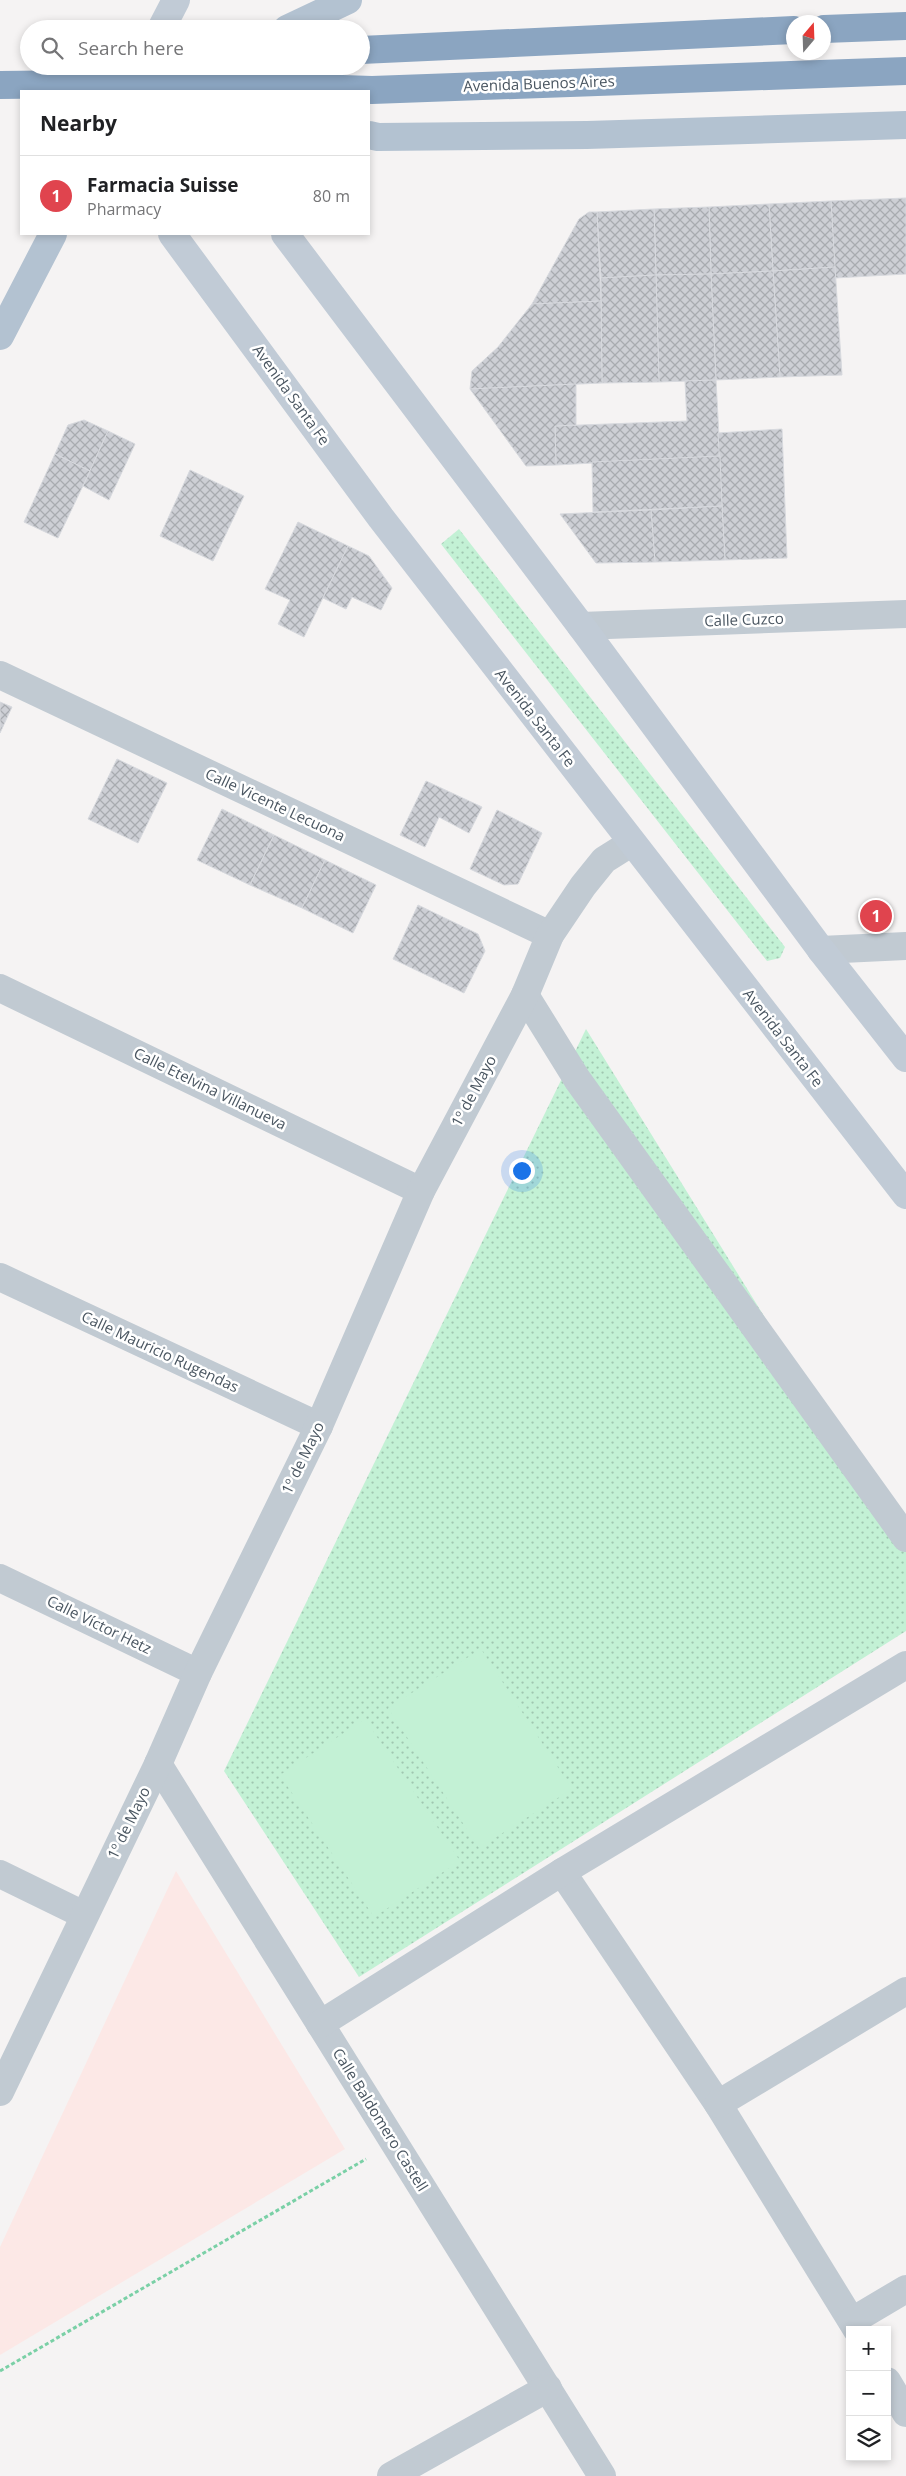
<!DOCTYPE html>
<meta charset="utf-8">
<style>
body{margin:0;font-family:"Open Sans",sans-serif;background:#f6f6f6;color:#202124}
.controls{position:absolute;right:15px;bottom:15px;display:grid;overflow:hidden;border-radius:0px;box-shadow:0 2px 8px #0003}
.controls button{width:45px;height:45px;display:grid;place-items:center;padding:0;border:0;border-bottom:1px solid #e0e0e0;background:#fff;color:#202124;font:25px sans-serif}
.compass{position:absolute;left:786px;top:15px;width:45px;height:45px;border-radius:50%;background:#fff;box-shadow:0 2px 8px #0003;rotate:19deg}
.you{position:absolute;left:521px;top:1170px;width:18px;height:18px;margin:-12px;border:4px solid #fff;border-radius:50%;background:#1a73e8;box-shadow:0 0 0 8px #1a73e833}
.badge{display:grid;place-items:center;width:32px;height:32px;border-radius:50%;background:#1a73e8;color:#fff;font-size:16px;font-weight:700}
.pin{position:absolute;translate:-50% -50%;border:2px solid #fff;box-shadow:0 1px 5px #0006}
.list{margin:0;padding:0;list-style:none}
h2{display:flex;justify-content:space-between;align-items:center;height:65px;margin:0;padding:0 20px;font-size:21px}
h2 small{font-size:16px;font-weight:400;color:#757577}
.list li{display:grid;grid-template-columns:32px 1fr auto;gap:15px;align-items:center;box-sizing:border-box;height:80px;padding:0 20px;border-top:1px solid #e0e0e0}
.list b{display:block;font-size:19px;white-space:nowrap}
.list p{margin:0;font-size:16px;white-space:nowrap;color:#757577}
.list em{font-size:16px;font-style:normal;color:#757577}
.icon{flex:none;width:28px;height:28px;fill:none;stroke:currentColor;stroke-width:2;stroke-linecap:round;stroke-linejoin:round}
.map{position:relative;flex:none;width:906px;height:2476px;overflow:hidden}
.search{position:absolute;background:#fff;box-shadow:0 2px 8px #0003;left:20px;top:20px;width:350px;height:55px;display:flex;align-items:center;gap:12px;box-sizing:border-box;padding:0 18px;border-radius:28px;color:#757577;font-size:19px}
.panel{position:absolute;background:#fff;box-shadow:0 2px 8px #0003;left:20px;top:90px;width:350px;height:145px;border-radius:0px}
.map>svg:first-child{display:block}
.medical{fill:#fce8e6}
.green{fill:url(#green-dots)}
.pitch{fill:#c3f1d5}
.building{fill:url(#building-cross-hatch);stroke:#d7d9de}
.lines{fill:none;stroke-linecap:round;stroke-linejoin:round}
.path{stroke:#7ad0a6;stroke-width:3;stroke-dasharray:4 2.5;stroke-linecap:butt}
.street{stroke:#c1cad2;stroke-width:28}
.secondary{stroke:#c1cbd6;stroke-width:28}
.primary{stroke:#b3c2d1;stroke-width:28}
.highway{stroke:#8ba5c1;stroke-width:28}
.labels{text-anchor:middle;stroke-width:5;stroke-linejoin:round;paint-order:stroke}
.street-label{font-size:15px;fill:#4a5661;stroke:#fff}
</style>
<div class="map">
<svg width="906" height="2476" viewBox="0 0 906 2476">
<defs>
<pattern id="green-dots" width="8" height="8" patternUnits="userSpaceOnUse" patternTransform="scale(1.25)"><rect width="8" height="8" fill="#c3f1d5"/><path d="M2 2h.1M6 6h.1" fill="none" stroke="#a0c6b0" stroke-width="1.8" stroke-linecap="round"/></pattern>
<pattern id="building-cross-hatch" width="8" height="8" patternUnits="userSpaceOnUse" patternTransform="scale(1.25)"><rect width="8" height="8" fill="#cdcfd5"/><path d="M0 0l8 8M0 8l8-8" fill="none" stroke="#a8abb0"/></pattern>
</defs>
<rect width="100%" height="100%" fill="#f5f3f3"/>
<polygon class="medical" points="176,1871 345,2149 0,2355 0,2247"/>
<g class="green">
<polygon points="459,529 785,947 780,958 767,961 441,544"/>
<polygon points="586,1029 906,1545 906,1631 359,1977 224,1771"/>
</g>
<g class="pitch">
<polygon points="481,1649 572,1789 479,1848 388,1708"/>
<polygon points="365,1719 460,1861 374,1917 280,1775"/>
</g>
<g class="building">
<polygon points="906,198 906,274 835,278 831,201"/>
<polygon points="831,201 835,267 773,271 769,204"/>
<polygon points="769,204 773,271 711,274 709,207"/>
<polygon points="709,207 711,274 656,275 654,209"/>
<polygon points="654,209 656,275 601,278 597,212"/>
<polygon points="589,212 597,212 601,301 532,304 579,219"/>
<polygon points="835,267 842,375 780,377 773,271"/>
<polygon points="773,271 780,377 716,380 711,274"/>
<polygon points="711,274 716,380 659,382 656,275"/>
<polygon points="656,275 659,382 602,383 601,278"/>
<polygon points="601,301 602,383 470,389 472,371 498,347 532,304"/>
<polygon points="716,380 720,456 556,465 555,426 687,421 685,381"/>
<polygon points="576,384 576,425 555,426 556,465 526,466 470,389"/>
<polygon points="84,420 108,431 90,471 55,454 68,425"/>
<polygon points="782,429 787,558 725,560 718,433"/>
<polygon points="108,431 135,444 109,500 83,486"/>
<polygon points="55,454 90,471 58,538 24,522"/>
<polygon points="720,456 722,506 593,512 592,462"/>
<polygon points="190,470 244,496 213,561 160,536"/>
<polygon points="722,506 725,560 655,562 651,510"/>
<polygon points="651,510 655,562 596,563 560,514"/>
<polygon points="298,522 348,546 304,637 278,624 290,600 265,589"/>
<polygon points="348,546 369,556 392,588 381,610 352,597 346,609 323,598"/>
<polygon points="0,702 12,707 0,733"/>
<polygon points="117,759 167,783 138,843 88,819"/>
<polygon points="426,781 482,807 469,833 439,817 425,847 400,835"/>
<polygon points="222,809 274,835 250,885 197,860"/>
<polygon points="497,810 542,833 518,884 504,885 470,869"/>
<polygon points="274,835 325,860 302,908 250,885"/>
<polygon points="325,860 376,885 353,933 302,908"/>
<polygon points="418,905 478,934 485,951 464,993 393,959"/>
</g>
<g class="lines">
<polyline class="path" points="0,2371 366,2159"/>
<g class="street">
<polyline points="581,626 906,614"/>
<polyline points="0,675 550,935"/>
<polyline points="821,950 906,946"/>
<polyline points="0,988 421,1191"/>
<polyline points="525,995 577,1079 906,1538"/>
<polyline points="0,1277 319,1426"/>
<polyline points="0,1578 198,1673"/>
<polyline points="158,1764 602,2476"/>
<polyline points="562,1872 718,2104 857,2330"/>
<polyline points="0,1874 84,1915"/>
<polyline points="320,2024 562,1872 906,1665"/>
<polyline points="0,2092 158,1764 198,1673 319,1426 421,1191 525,995 550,935 583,886 604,860 631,843"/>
<polyline points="718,2104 906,1991"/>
<polyline points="852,2321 906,2289"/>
<polyline points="887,2381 906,2413"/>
<polyline points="391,2476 548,2388"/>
</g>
<g class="secondary">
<polyline points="161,29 176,0"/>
<polyline points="172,234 381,518 906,1195"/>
<polyline points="285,234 581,626 821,950 906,1058"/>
</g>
<g class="primary">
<polyline points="287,29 348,0"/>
<polyline points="171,83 206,66"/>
<polyline points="369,135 378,137 587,135 906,125"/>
<polyline points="0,336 53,234"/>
</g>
<g class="highway">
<polyline points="824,29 906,26"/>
<polyline points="361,50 794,30"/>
<polyline points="0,85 171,83 372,90 906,71"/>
</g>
</g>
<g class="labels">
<g class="street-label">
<text transform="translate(539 84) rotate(-2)" y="5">Avenida Buenos Aires</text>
<text transform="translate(291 395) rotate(54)" y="5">Avenida Santa Fe</text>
<text transform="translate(744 620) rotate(-2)" y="5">Calle Cuzco</text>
<text transform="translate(535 718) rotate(52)" y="5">Avenida Santa Fe</text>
<text transform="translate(275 805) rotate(25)" y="5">Calle Vicente Lecuona</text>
<text transform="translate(783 1038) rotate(52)" y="5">Avenida Santa Fe</text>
<text transform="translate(210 1089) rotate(26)" y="5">Calle Etelvina Villanueva</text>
<text transform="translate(474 1091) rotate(-62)" y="5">1º de Mayo</text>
<text transform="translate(160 1352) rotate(25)" y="5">Calle Mauricio Rugendas</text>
<text transform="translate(303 1458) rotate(-64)" y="5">1º de Mayo</text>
<text transform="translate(99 1625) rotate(26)" y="5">Calle Víctor Hetz</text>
<text transform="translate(129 1823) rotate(-64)" y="5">1º de Mayo</text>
<text transform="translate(380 2120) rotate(58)" y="5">Calle Baldomero Castell</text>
</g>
</g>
</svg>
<div class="controls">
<button>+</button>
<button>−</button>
<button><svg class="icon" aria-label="layers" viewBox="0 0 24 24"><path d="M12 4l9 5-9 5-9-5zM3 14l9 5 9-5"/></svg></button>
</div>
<svg class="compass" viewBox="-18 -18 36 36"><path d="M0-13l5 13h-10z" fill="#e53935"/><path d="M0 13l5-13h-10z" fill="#757577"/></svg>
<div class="you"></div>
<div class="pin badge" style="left:876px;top:916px;background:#e0444e">1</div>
<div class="search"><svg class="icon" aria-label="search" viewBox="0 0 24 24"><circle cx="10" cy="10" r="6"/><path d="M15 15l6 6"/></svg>Search here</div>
<section class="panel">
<h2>Nearby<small></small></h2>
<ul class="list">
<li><span class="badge" style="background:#e0444e">1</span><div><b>Farmacia Suisse</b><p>Pharmacy</p></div><em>80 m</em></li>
</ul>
</section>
</div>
